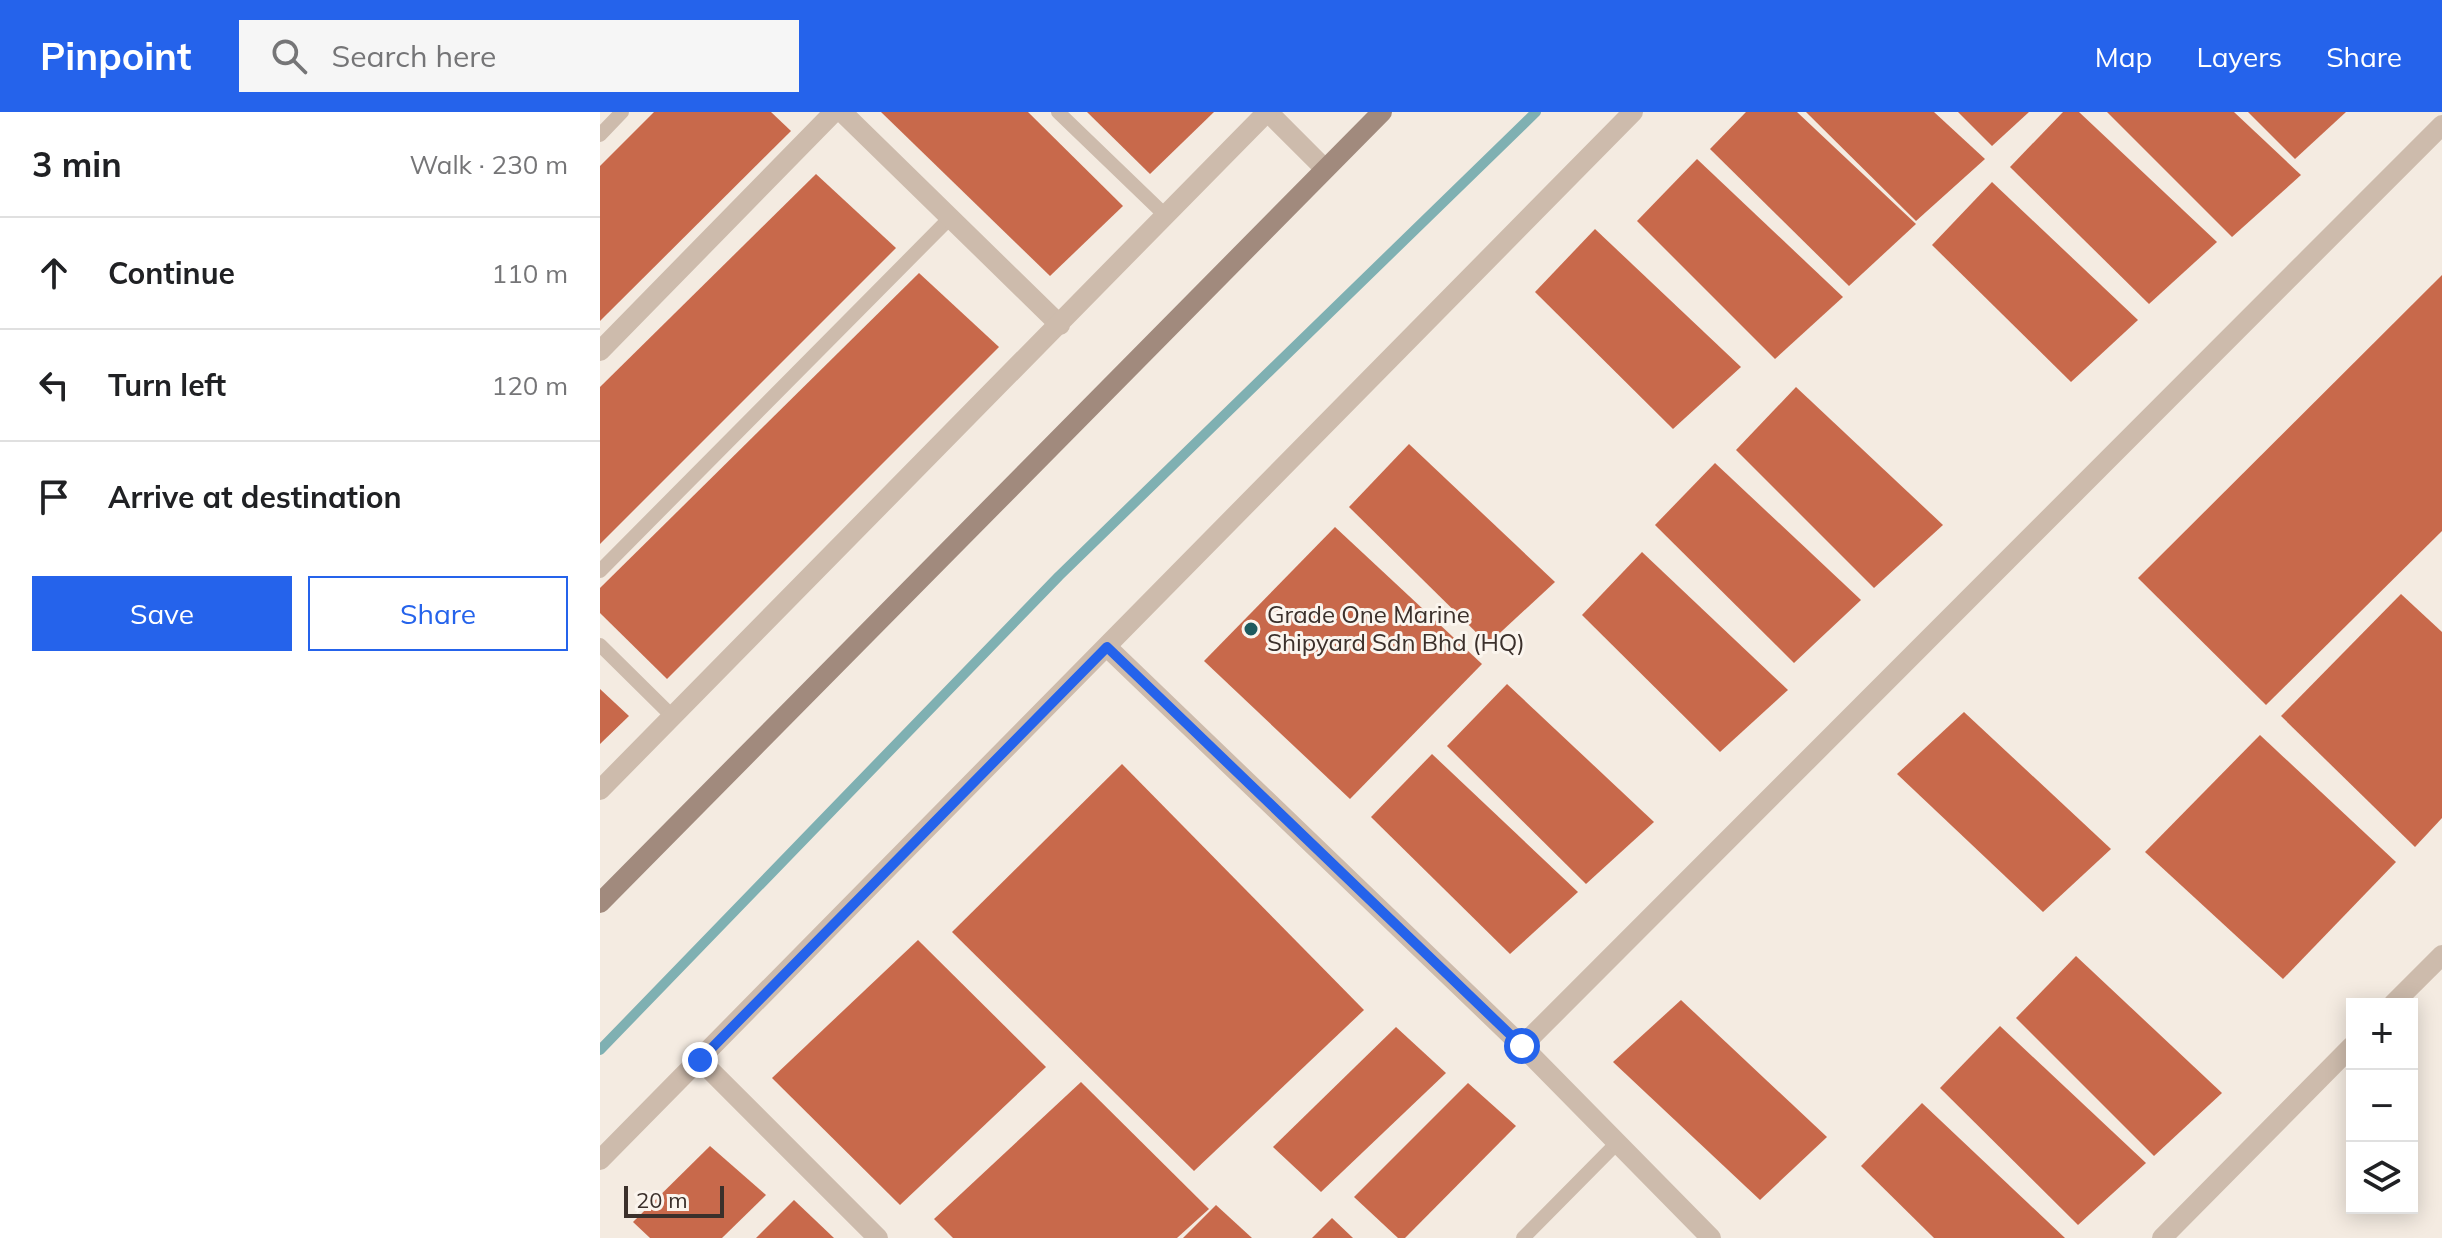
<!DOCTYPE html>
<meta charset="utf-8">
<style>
body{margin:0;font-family:Mulish,sans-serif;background:#f6f6f6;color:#202124}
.controls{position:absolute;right:24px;bottom:24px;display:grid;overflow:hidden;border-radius:0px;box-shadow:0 4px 20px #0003}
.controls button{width:72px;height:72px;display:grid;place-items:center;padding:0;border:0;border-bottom:2px solid #e0e0e0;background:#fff;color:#202124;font:40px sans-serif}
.scale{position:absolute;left:24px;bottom:20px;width:100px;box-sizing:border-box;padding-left:8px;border:4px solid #3b302b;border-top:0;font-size:22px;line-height:28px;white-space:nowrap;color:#3b302b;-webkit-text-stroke:6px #fbf5ee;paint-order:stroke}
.stop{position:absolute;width:24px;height:24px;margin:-18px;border:6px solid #2563eb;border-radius:50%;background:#fff}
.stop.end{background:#2563eb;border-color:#fff;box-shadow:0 2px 8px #0008}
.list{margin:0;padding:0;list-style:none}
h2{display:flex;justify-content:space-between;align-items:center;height:104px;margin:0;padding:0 32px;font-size:34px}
h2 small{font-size:26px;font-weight:400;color:#757577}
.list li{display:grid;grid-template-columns:52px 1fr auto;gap:24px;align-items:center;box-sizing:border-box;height:112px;padding:0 32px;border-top:2px solid #e0e0e0}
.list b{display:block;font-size:30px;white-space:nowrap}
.list em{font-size:26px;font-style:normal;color:#757577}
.actions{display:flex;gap:16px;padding:24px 32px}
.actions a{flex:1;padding:18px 0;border:2px solid #2563eb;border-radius:0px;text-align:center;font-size:28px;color:#2563eb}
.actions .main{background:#2563eb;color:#fff}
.icon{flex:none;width:44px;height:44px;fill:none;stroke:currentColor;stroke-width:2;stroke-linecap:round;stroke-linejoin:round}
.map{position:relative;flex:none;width:1842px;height:1126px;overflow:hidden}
header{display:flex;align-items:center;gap:48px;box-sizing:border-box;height:112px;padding:0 40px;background:#2563eb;color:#fff}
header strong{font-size:38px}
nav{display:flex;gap:44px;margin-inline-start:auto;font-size:28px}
.search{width:560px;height:72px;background:#f6f6f6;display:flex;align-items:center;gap:20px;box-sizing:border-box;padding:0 28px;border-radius:0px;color:#757577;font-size:30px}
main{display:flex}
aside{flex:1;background:#fff}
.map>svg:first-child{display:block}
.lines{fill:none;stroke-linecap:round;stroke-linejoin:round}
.stream{stroke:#7fb0b2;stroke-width:10}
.building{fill:#c8694b}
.lane{stroke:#cdbbac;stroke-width:14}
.street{stroke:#cdbbac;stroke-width:20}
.secondary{stroke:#a18a7d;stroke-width:20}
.route{stroke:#2563eb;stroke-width:10}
.poi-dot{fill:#1f5a5e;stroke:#fbf5ee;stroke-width:3}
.labels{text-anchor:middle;stroke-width:6;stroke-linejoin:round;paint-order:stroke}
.poi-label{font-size:24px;fill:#3b302b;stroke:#fbf5ee;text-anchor:start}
</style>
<header>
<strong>Pinpoint</strong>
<div class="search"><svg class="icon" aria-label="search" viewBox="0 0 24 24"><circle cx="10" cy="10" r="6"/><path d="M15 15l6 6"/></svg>Search here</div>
<nav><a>Map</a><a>Layers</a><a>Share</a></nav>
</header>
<main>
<aside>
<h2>3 min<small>Walk · 230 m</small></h2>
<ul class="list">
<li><svg class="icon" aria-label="ahead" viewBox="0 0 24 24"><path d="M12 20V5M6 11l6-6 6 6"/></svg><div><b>Continue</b></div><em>110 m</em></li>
<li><svg class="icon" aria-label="left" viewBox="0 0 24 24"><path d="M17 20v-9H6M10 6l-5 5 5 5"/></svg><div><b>Turn left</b></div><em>120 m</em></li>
<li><svg class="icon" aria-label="arrive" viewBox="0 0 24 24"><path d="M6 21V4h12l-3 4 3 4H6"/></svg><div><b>Arrive at destination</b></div></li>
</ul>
<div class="actions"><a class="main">Save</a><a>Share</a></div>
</aside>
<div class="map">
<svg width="1842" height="1126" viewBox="0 0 1842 1126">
<rect width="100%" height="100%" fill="#f4ebe1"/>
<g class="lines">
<polyline class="stream" points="0,938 459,464 936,0"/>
</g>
<g class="building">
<polygon points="54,0 171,0 191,19 0,209 0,54"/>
<polygon points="281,0 428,0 523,94 450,164"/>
<polygon points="487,0 614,0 550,62"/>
<polygon points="1146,0 1197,0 1316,112 1249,174 1110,37"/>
<polygon points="1206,0 1334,0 1385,47 1316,109"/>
<polygon points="1358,0 1429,0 1392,34"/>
<polygon points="1463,0 1479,0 1617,130 1549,192 1410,55"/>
<polygon points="1507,0 1634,0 1701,63 1632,125"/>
<polygon points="1648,0 1746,0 1695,47"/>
<polygon points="1097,47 1243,185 1175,247 1037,109"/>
<polygon points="216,62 296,136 0,432 0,275"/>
<polygon points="1392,70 1538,208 1471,270 1332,133"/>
<polygon points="995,117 1141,255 1073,317 935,180"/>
<polygon points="319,161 399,235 67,567 0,501 0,476"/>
<polygon points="1842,163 1842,419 1666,593 1538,466"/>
<polygon points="1196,275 1343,413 1274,476 1136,338"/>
<polygon points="809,332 955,470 888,532 749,395"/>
<polygon points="1115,351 1261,488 1194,551 1055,413"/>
<polygon points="735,415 882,552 750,687 604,549"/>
<polygon points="1042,440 1188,578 1120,640 982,503"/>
<polygon points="1801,482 1842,520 1842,706 1815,735 1681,604"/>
<polygon points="907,572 1054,710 986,772 847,634"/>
<polygon points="0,577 29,604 0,632"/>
<polygon points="1364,600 1511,737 1443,800 1297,662"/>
<polygon points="1660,623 1796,750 1683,867 1545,740"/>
<polygon points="832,642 978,780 910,842 771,705"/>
<polygon points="522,652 764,898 594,1059 352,820"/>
<polygon points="318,828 446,955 300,1093 172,966"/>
<polygon points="1476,844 1622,981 1554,1044 1416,906"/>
<polygon points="1081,888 1227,1025 1160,1088 1013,950"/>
<polygon points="1400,914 1546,1051 1478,1113 1340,976"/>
<polygon points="796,915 846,961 721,1080 673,1035"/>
<polygon points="481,970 609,1097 577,1126 353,1126 334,1107"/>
<polygon points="868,971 916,1014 805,1126 798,1126 754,1085"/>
<polygon points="1322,991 1465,1126 1334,1126 1261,1054"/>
<polygon points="110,1034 166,1083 122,1126 50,1126 33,1110"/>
<polygon points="194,1088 234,1126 156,1126"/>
<polygon points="616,1093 652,1126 583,1126"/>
<polygon points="732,1106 753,1126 712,1126"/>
</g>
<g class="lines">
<g class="lane">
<polyline points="458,0 566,104"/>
<polyline points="0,23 22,0"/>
<polyline points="0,459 350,106"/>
<polyline points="0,533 73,605"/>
<polyline points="923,1126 1018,1030"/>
</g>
<g class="street">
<polyline points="242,0 460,213"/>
<polyline points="668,0 725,57"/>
<polyline points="0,239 234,0"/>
<polyline points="507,535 922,934 1111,1126"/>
<polyline points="0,678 667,0"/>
<polyline points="1793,892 1842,843"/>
<polyline points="922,934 1842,13"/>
<polyline points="100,948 278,1126"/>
<polyline points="0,1048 1033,0"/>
<polyline points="1562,1126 1752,934"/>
</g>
<polyline class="secondary" points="0,791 782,0"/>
</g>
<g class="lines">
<polyline class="route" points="100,948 507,535 922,934"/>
</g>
<circle class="poi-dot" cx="651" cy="517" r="8"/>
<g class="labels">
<g class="poi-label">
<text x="667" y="511">Grade One Marine<tspan x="667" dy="28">Shipyard Sdn Bhd (HQ)</tspan></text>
</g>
</g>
</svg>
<div class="controls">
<button>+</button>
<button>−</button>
<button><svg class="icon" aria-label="layers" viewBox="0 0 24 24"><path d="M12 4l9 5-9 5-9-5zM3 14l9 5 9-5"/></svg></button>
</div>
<div class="scale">20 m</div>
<div class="stop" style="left:922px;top:934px"></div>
<div class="stop end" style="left:100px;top:948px"></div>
</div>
</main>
